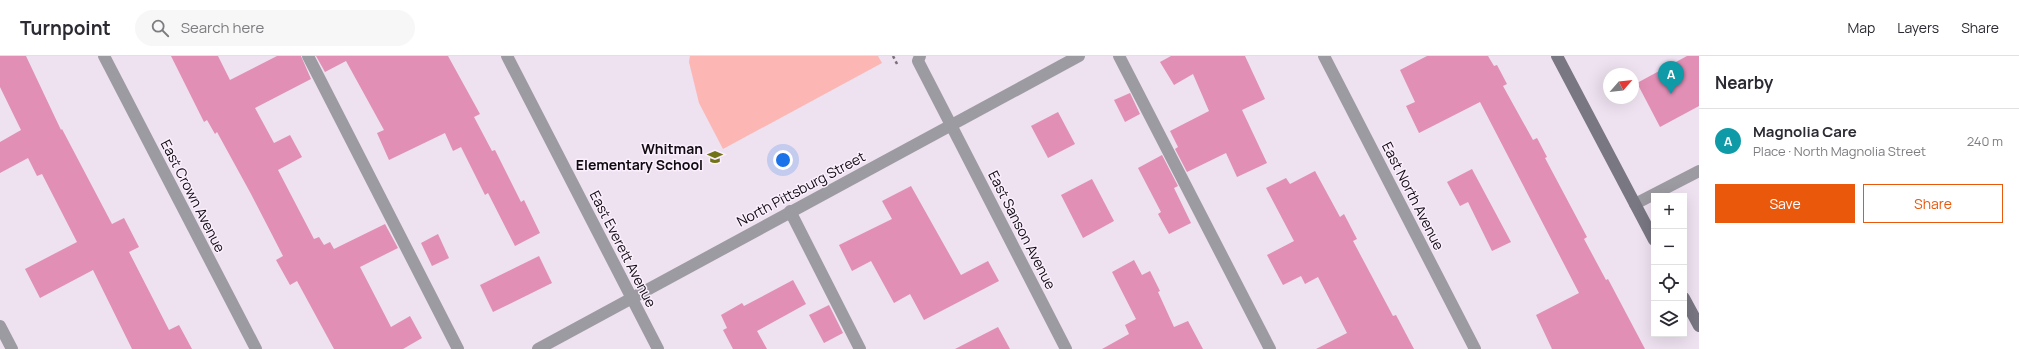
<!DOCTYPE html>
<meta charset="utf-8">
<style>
body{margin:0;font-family:Manrope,sans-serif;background:#f7f7f7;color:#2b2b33}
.controls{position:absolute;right:12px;bottom:12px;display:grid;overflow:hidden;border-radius:0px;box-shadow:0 4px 16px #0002}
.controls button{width:36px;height:36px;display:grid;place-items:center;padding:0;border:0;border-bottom:1px solid #e1e1e2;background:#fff;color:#2b2b33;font:20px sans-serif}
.compass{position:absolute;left:1603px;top:12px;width:36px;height:36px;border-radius:50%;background:#fff;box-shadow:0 4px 16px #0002;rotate:62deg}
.you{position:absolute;left:783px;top:104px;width:14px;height:14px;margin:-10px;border:3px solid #fff;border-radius:50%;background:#1a73e8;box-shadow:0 0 0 6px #1a73e833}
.badge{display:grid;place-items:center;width:26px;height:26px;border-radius:50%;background:#ea580c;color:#fff;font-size:13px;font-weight:700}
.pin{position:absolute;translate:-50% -33px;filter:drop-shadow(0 1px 2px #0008)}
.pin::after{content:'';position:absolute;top:21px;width:14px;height:12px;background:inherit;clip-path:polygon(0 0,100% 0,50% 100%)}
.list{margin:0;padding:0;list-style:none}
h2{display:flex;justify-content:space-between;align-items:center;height:52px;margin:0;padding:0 16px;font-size:17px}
h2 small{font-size:13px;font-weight:400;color:#7c7c81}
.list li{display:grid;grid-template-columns:26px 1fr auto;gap:12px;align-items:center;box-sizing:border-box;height:64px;padding:0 16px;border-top:1px solid #e1e1e2}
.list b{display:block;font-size:15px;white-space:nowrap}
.list p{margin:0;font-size:13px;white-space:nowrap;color:#7c7c81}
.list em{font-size:13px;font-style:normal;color:#7c7c81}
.actions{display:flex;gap:8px;padding:12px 16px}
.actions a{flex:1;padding:9px 0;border:1px solid #ea580c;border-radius:0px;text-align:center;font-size:14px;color:#ea580c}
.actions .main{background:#ea580c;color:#fff}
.icon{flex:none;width:22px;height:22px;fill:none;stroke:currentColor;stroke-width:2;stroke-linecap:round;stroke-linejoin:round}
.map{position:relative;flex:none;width:1699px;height:293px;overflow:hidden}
header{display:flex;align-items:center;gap:24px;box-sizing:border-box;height:56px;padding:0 20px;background:#fff;border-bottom:1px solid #e1e1e2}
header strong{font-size:19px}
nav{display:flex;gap:22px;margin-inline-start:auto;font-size:14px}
.search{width:280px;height:36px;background:#f7f7f7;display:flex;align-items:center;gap:10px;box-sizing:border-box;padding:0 14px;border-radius:22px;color:#7c7c81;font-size:15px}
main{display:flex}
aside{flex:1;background:#fff}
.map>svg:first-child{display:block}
.pitch{fill:#fcb6b4}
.building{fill:#e18fb5}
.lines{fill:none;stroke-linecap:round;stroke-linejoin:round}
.path{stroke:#78707a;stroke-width:2.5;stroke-dasharray:3 3;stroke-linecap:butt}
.lane{stroke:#9c9ba2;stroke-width:12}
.street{stroke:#9c9ba2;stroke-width:12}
.secondary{stroke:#787782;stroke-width:12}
.labels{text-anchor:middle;stroke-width:3;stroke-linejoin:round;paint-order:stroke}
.poi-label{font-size:14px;font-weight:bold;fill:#0f0b10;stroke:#fbeffe;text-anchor:end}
.street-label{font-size:14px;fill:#0f0b10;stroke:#fbeffe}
</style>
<header>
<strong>Turnpoint</strong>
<div class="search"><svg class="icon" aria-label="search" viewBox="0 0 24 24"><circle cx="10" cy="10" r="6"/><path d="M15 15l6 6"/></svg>Search here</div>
<nav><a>Map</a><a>Layers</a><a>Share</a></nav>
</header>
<main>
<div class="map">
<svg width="1699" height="293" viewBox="0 0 1699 293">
<rect width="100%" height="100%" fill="#eee1f0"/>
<polygon class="pitch" points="690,0 878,0 882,7 723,93 699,47 689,6"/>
<g class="building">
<polygon points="0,0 26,0 61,74 62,73 112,168 124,162 139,191 129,196 169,274 179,269 192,293 132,293 93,214 40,242 25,213 77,186 42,118 37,120 28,102 0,117 0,86 21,74 0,31"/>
<polygon points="171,0 218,0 230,24 277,0 301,0 311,23 255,52 274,87 290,79 302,101 278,114 314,183 319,181 324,189 330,186 334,193 385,168 398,192 360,211 391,271 410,260 422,282 403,293 334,293 297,225 290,229 276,204 283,200 251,138 217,76 215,78 207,64 204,66"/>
<polygon points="316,0 448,0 480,58 474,61 492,95 495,94 521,146 524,144 540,177 515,190 488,137 485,139 461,91 453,95 445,77 389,104 377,77 384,74 346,5 325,16"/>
<polygon points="1171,0 1245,0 1265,43 1242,54 1267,107 1237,121 1226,97 1187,116 1175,93 1178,91 1170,75 1209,55 1193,18 1174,29 1160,6"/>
<polygon points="1427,0 1488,0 1494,10 1497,9 1507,28 1503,30 1533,84 1537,82 1547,101 1545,102 1587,181 1584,183 1606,224 1608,223 1645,293 1552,293 1536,259 1579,237 1480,46 1419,77 1406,50 1415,46 1400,14"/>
<polygon points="1687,0 1699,0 1699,50 1660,71 1637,27"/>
<polygon points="1130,37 1140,58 1125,66 1114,44"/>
<polygon points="1058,56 1075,88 1048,102 1031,70"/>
<polygon points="1162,99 1178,130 1174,132 1191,167 1169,178 1158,158 1161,156 1138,112"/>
<polygon points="1472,113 1511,186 1492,195 1468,146 1460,150 1447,126"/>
<polygon points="1315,115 1340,161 1344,158 1357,183 1353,185 1393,260 1396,259 1414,293 1316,293 1347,277 1318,221 1305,228 1301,220 1283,229 1267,199 1294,185 1266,132 1286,122 1290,128"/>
<polygon points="1092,123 1114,165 1083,182 1061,139"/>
<polygon points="911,130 961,219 988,205 999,225 924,264 910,238 894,247 871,205 852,215 839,189 892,163 882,145"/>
<polygon points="438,178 449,202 432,210 421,187"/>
<polygon points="539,200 552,227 493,256 480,229"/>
<polygon points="1134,204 1142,219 1150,215 1160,235 1158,236 1174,271 1188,265 1203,293 1102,293 1129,278 1125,269 1136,263 1112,216"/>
<polygon points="793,224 806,248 757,275 767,293 733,293 723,274 727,272 721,259 742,247 744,250"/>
<polygon points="829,249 843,277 824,287 809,259"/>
<polygon points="998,271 1010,293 955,293"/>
</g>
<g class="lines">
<polyline class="path" points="893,0 898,10"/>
<g class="lane">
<polyline points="308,0 458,293"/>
<polyline points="920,0 918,5 951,69"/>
<polyline points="1119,0 1270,293"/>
<polyline points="790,155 860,293"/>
<polyline points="0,270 12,293"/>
</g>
<g class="street">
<polyline points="104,0 256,293"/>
<polyline points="507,0 658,293"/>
<polyline points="1324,0 1475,293"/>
<polyline points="951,69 1066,293"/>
<polyline points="1635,148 1699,115"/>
<polyline points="538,293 1079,0"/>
</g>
<g class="secondary">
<polyline points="1557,0 1654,184"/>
<polyline points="1684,242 1699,270"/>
</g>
</g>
<defs>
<g id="school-bare" transform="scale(1.2)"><path d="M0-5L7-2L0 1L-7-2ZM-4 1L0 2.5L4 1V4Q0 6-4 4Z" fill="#727319" stroke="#fbeffe" stroke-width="2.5" paint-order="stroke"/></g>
</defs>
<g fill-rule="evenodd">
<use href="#school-bare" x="715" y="101"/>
</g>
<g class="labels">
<g class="poi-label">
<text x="703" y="98">Whitman<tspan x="703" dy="16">Elementary School</tspan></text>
</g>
<g class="street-label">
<text transform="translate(801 133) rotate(-28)" y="5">North Pittsburg Street</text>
<text transform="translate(193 140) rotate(63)" y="5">East Crown Avenue</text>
<text transform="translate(1413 140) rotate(63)" y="5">East North Avenue</text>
<text transform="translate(1022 174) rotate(63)" y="5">East Sanson Avenue</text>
<text transform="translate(623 193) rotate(63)" y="5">East Everett Avenue</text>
</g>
</g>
</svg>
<div class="controls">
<button>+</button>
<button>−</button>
<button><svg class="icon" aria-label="locate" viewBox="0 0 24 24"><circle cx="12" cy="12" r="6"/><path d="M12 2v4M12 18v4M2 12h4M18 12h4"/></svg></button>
<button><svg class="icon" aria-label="layers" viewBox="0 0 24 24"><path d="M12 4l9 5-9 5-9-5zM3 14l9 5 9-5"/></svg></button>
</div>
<svg class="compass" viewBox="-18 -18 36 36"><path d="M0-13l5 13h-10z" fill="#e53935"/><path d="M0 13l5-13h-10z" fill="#7c7c81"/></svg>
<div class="you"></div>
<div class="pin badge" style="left:1671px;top:38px;background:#0f9aa8">A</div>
</div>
<aside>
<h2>Nearby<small></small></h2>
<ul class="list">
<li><span class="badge" style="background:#0f9aa8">A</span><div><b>Magnolia Care</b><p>Place · North Magnolia Street</p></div><em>240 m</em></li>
</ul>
<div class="actions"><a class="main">Save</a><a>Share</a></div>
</aside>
</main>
